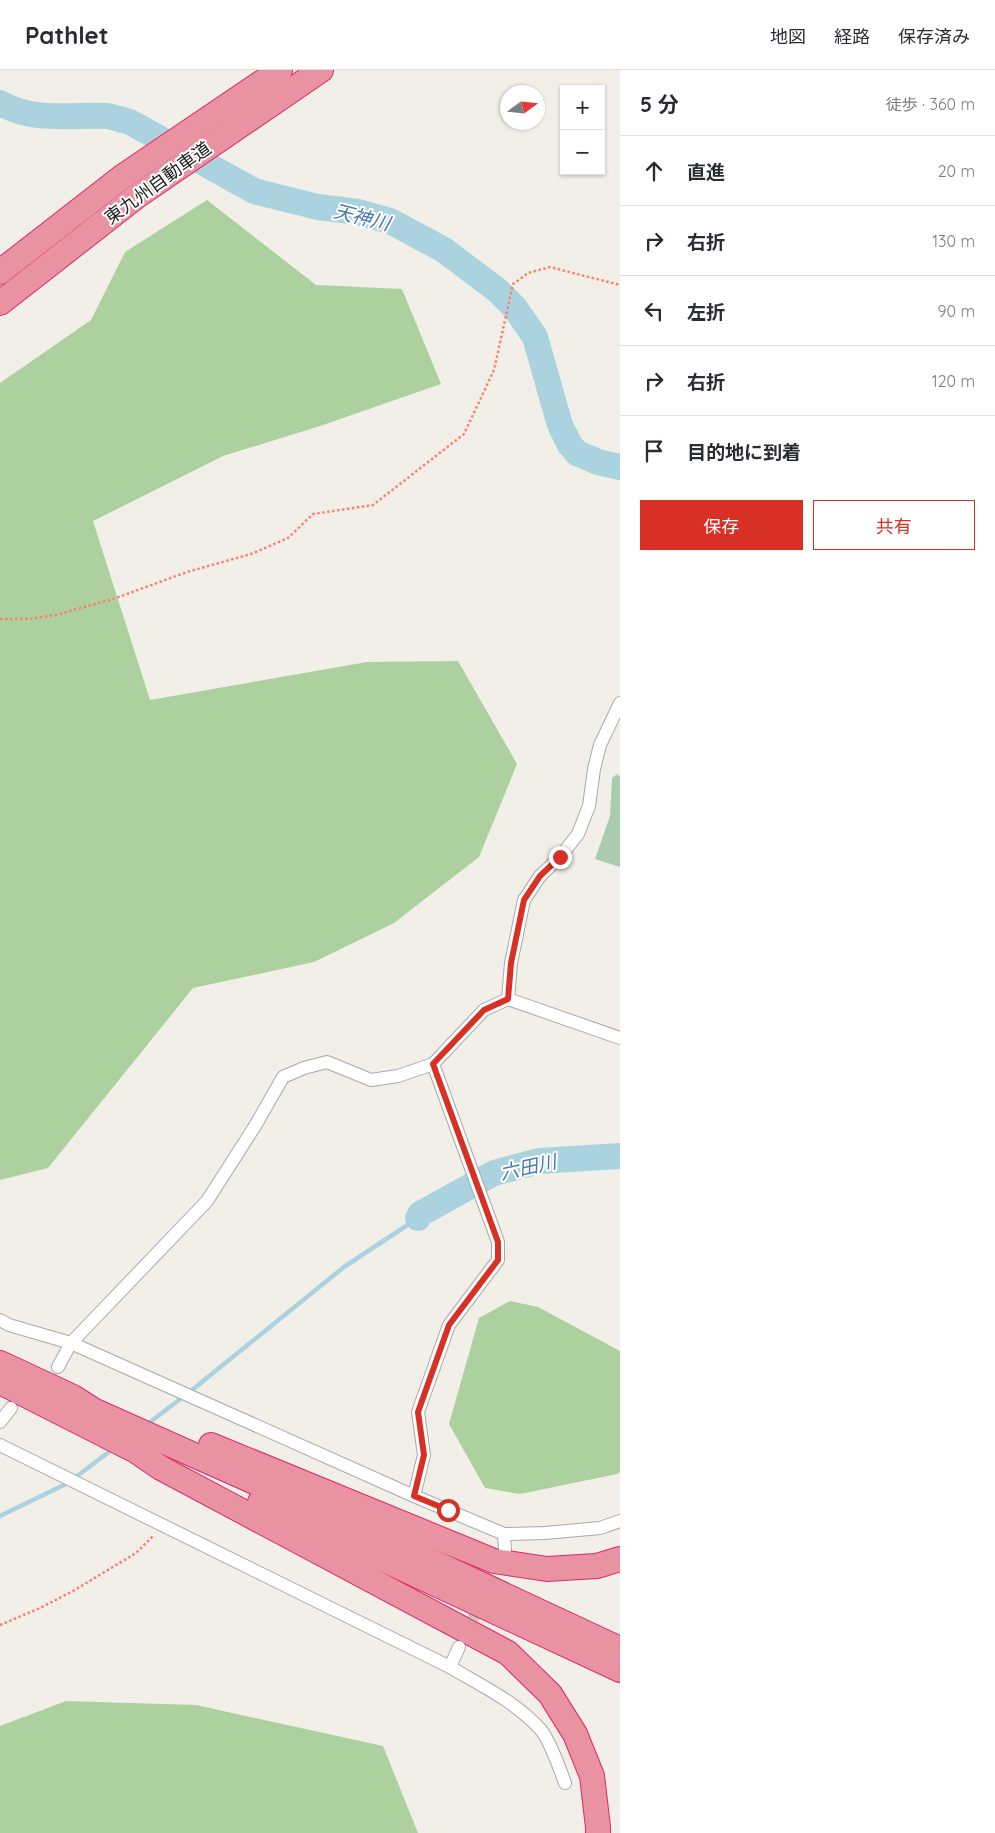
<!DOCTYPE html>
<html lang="ja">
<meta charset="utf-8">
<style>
body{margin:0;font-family:Quicksand,"Noto Sans JP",sans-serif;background:#f2f2f3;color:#2b2b33}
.controls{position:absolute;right:15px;top:15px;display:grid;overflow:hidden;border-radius:0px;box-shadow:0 1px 4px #0004}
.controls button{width:45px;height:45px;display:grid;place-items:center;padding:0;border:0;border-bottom:1px solid #e1e1e2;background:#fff;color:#2b2b33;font:25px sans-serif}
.compass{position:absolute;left:500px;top:15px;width:45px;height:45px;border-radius:50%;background:#fff;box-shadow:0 1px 4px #0004;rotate:75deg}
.stop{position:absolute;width:15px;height:15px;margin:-11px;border:4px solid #d93025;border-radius:50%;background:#fff}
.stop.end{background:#d93025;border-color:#fff;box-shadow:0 1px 5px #0008}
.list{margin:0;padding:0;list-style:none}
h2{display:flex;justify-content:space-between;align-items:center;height:65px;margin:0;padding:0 20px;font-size:21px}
h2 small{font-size:16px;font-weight:400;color:#7c7c81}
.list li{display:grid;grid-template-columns:32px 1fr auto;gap:15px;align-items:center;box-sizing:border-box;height:70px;padding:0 20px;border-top:1px solid #e1e1e2}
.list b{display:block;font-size:19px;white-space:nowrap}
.list em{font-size:16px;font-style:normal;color:#7c7c81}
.actions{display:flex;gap:10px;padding:15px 20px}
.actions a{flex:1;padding:11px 0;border:1px solid #d93025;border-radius:0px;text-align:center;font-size:18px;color:#d93025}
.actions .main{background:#d93025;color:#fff}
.icon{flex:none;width:28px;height:28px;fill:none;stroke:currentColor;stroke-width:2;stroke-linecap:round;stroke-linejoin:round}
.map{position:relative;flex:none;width:620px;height:1763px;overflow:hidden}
header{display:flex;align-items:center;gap:30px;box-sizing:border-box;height:70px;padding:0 25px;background:#fff;border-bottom:1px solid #e1e1e2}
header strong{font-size:24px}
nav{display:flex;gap:28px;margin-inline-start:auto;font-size:18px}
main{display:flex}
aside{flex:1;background:#fff}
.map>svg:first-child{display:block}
.forest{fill:#add19e}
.cemetery{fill:#aacbaf}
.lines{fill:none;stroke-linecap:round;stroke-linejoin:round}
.stream{stroke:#aad3df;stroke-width:4.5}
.river{stroke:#aad3df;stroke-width:26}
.street-tunnel{stroke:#c8c6c1;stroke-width:12;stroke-dasharray:12 6;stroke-linecap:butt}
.street-casing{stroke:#a9a9a9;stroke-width:14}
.highway-casing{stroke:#dc2a67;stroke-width:26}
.path{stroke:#fa8072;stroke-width:2.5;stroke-dasharray:2.5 2.5;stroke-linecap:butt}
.street{stroke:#fff;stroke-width:12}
.highway{stroke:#e892a2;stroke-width:24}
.route{stroke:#d93025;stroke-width:6}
.labels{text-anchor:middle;stroke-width:4;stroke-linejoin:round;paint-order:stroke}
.street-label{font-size:18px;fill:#222;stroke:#fff}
.water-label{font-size:19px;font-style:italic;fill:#4a7aab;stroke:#fff}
</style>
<header>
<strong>Pathlet</strong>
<nav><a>地図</a><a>経路</a><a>保存済み</a></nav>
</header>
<main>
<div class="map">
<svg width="620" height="1763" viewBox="0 0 620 1763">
<rect width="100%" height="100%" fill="#f2efe9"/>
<g class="forest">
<polygon points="207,130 316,215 402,219 441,314 320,356 223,386 93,451 150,630 367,592 458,591 517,694 479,787 394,853 314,892 193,918 48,1098 0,1110 0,313 91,250 125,182"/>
<polygon points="510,1231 538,1237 620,1281 620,1402 617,1404 520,1424 485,1418 449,1354 479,1248"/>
<polygon points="66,1631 196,1635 383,1676 418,1763 0,1763 0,1656"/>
</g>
<polygon class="cemetery" points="617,704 620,707 620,797 595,789 610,746 612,708"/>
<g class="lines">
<g class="stream">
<polyline points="145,1356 192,1320 344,1197 418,1148"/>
<polyline points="0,1446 68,1413 114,1378"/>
</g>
<g class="river">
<path d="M0,33C36,53 68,44 107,46C114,47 122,50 130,52L254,121L318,137L358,142L390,151L444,180L497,220L515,238L535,267L560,355L570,375L577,383L598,392L620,397"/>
<polyline points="418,1148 420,1144 494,1103 539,1091 620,1086"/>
</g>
<polyline class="street-tunnel" points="465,1565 502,1488"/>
<g class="street-casing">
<g id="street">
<polyline points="508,929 511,893 524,830 540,806 560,787 578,764 589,736 594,699 600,675 620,633"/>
<polyline points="0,1250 9,1255 71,1273 414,1426 504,1464 545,1463 600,1458 620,1451"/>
<polyline points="58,1297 71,1273 207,1131 255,1056 283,1007 304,998 327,992 371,1010 398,1006 433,994 484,940 508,929 620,968"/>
<polyline points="0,1352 11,1338"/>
<path d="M0,1375L450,1597C482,1616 516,1632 541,1660C550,1671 560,1699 565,1713"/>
<polyline points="414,1426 424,1385 418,1342 449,1255 498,1190 498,1172 433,994"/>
<polyline points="504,1464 505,1481"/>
<polyline points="450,1597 459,1577"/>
</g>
</g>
<g class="highway-casing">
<g id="highway">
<polyline points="0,202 122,107 280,0"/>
<polyline points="0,233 137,126 321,0"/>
<polyline points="0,1293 73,1327 95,1341 425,1488 620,1579"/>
<polyline points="0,1312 136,1381 161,1398 508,1583 550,1624 575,1664 592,1706 598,1757 598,1763"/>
<polyline points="211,1375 494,1491 547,1499 597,1496 620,1489"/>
<polyline points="260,1432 620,1600"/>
</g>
</g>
<g class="path">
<polyline points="0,549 30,549 56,545 116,528 187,502 251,484 288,468 313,444 373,435 464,364 494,300 513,214 528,203 550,197 620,215"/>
<polyline points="0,1555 40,1538 73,1521 136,1483 153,1466"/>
</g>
<use href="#street" class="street"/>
<use href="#highway" class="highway"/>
</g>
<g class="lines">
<polyline class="route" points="448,1440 414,1426 424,1385 418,1342 449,1255 498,1190 498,1172 433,994 484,940 508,929 511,893 524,830 540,806 560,787"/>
</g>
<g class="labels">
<g class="street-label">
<text transform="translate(158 113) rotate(-36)" y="6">東九州自動車道</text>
</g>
<g class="water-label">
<text transform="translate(362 147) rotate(14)" y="7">天神川</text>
<text transform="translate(528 1097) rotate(-12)" y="7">六田川</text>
</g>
</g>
</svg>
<div class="controls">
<button>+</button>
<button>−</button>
</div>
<svg class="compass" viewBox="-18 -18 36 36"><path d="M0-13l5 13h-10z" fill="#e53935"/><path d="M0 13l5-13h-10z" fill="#7c7c81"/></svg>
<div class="stop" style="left:448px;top:1440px"></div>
<div class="stop end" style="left:560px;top:787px"></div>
</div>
<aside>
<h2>5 分<small>徒歩 · 360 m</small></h2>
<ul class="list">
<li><svg class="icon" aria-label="ahead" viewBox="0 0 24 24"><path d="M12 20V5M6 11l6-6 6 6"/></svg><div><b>直進</b></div><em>20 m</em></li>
<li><svg class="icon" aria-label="right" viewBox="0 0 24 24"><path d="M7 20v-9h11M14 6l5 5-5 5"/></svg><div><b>右折</b></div><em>130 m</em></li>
<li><svg class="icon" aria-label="left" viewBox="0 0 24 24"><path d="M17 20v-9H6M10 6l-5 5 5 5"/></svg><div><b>左折</b></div><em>90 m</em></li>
<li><svg class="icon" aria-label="right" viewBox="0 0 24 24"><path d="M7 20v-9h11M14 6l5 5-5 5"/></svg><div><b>右折</b></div><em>120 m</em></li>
<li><svg class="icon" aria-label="arrive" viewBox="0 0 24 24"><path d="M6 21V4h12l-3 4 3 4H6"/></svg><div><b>目的地に到着</b></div></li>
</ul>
<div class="actions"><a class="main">保存</a><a>共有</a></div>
</aside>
</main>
